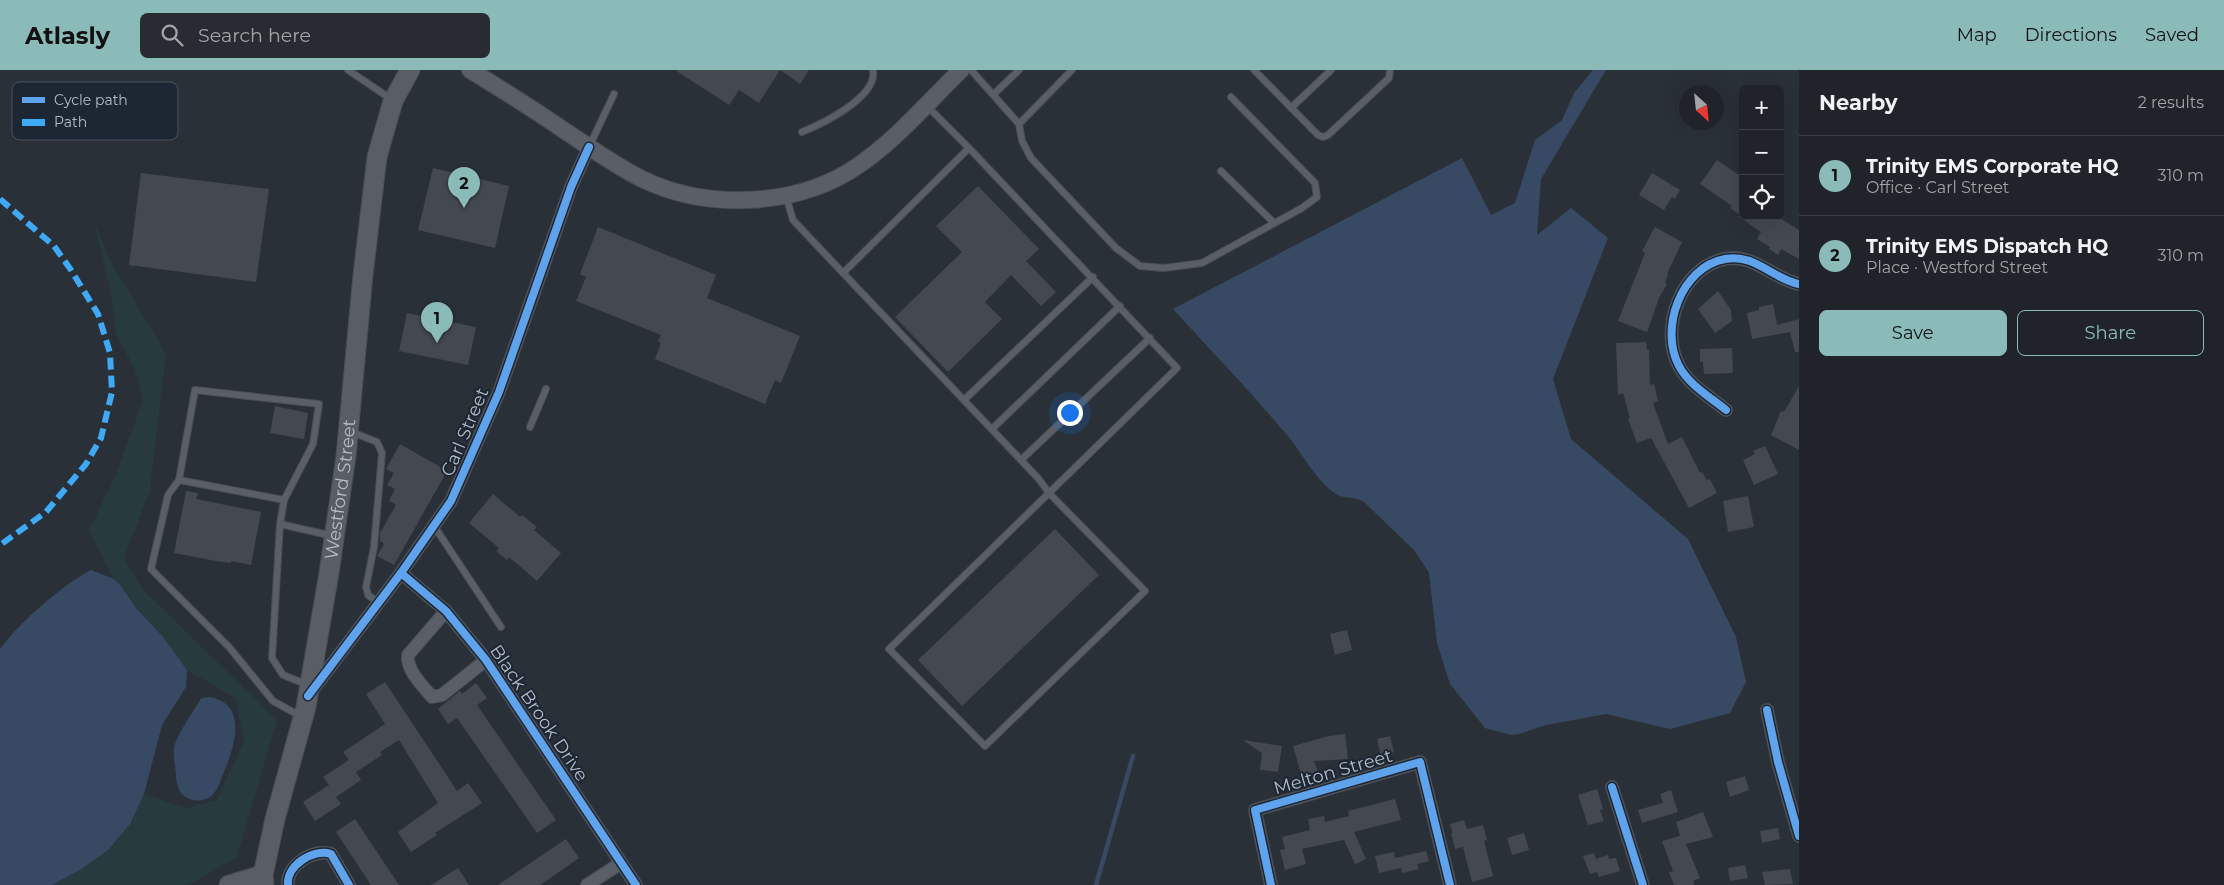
<!DOCTYPE html>
<meta charset="utf-8">
<style>
body{margin:0;font-family:Montserrat,sans-serif;background:#282c32;color:#f1f3f6}
.controls{position:absolute;right:15px;top:15px;display:grid;overflow:hidden;border-radius:8px;box-shadow:0 5px 20px #0002}
.controls button{width:45px;height:45px;display:grid;place-items:center;padding:0;border:0;border-bottom:1px solid #3d4147;background:#20242a;color:#f1f3f6;font:25px sans-serif}
.compass{position:absolute;left:1679px;top:15px;width:45px;height:45px;border-radius:50%;background:#20242a;box-shadow:0 5px 20px #0002;rotate:153deg}
.you{position:absolute;left:1069px;top:342px;width:18px;height:18px;margin:-12px;border:4px solid #fff;border-radius:50%;background:#1a73e8;box-shadow:0 0 0 8px #1a73e833}
.badge{display:grid;place-items:center;width:32px;height:32px;border-radius:50%;background:#8bbbb9;color:#111;font-size:16px;font-weight:700}
.pin{position:absolute;translate:-50% -41px;filter:drop-shadow(0 1px 2px #0008)}
.pin::after{content:'';position:absolute;top:26px;width:18px;height:15px;background:inherit;clip-path:polygon(0 0,100% 0,50% 100%)}
.list{margin:0;padding:0;list-style:none}
h2{display:flex;justify-content:space-between;align-items:center;height:65px;margin:0;padding:0 20px;font-size:21px}
h2 small{font-size:16px;font-weight:400;color:#a2a4a8}
.list li{display:grid;grid-template-columns:32px 1fr auto;gap:15px;align-items:center;box-sizing:border-box;height:80px;padding:0 20px;border-top:1px solid #3d4147}
.list b{display:block;font-size:19px;white-space:nowrap}
.list p{margin:0;font-size:16px;white-space:nowrap;color:#a2a4a8}
.list em{font-size:16px;font-style:normal;color:#a2a4a8}
.actions{display:flex;gap:10px;padding:15px 20px}
.actions a{flex:1;padding:11px 0;border:1px solid #8bbbb9;border-radius:8px;text-align:center;font-size:18px;color:#8bbbb9}
.actions .main{background:#8bbbb9;color:#111}
.icon{flex:none;width:28px;height:28px;fill:none;stroke:currentColor;stroke-width:2;stroke-linecap:round;stroke-linejoin:round}
.map{position:relative;flex:none;width:1799px;height:815px;overflow:hidden}
header{display:flex;align-items:center;gap:30px;box-sizing:border-box;height:70px;padding:0 25px;background:#8bbbb9;color:#111}
header strong{font-size:24px}
nav{display:flex;gap:28px;margin-inline-start:auto;font-size:18px}
.search{width:350px;height:45px;background:#282c32;display:flex;align-items:center;gap:12px;box-sizing:border-box;padding:0 18px;border-radius:8px;color:#a2a4a8;font-size:19px}
main{display:flex}
aside{flex:1;background:#20242a}
.map>svg:first-child{display:block}
.green{fill:#273a3e}
.water{fill:#384963}
.lines{fill:none;stroke-linecap:round;stroke-linejoin:round}
.stream{stroke:#384963;stroke-width:4.5}
.building{fill:#444950}
.service-casing{stroke:#484c53;stroke-width:8}
.minor-casing{stroke:#484c53;stroke-width:14}
.tertiary-casing{stroke:#484c53;stroke-width:18}
.secondary-casing{stroke:#484c53;stroke-width:21}
.service{stroke:#5a5e66;stroke-width:6}
.minor{stroke:#5a5e66;stroke-width:12}
.tertiary{stroke:#5a5e66;stroke-width:16}
.secondary{stroke:#595d64;stroke-width:19}
.quiet{stroke:#3fa9f5;stroke-width:6;stroke-dasharray:12 6;stroke-linecap:butt}
.cycleway-casing{stroke:#1d2633;stroke-width:11}
.cycleway{stroke:#60a3ed;stroke-width:8}
.labels{text-anchor:middle;stroke-width:4;stroke-linejoin:round;paint-order:stroke}
.street-label{font-size:18px;fill:#b4bcc9;stroke:#1d2633}
.key{fill:#1d2633;stroke:#4a5360;stroke-width:1}
.key-label{font-size:14px;fill:#b4bcc9}
</style>
<header>
<strong>Atlasly</strong>
<div class="search"><svg class="icon" aria-label="search" viewBox="0 0 24 24"><circle cx="10" cy="10" r="6"/><path d="M15 15l6 6"/></svg>Search here</div>
<nav><a>Map</a><a>Directions</a><a>Saved</a></nav>
</header>
<main>
<div class="map">
<svg width="1799" height="815" viewBox="0 0 1799 815">
<rect width="100%" height="100%" fill="#2a3038"/>
<path class="green" d="M93,149L111,192L166,284L150,420L124,488L142,519L277,650L237,787L194,812L184,815H52C81,800 109,783 129,755C135,746 139,734 144,724L187,738L217,730L244,671L235,628L187,600L164,568L136,538L121,516L114,509L89,460L115,407L143,330L135,300L116,263L111,223Z"/>
<g class="water">
<path d="M1593,0H1606L1541,109L1537,165L1571,138L1608,168L1553,309L1571,369L1688,469L1736,567L1746,612L1730,643L1670,659L1606,644L1546,655L1519,664L1511,665L1485,658L1450,614L1437,573L1429,503L1414,480L1364,432C1353,425 1346,430 1336,424C1315,410 1303,384 1287,365C1251,322 1211,281 1173,239L1462,88L1491,145L1515,133L1535,70L1562,50L1574,23Z"/>
<path d="M91,500L114,509L121,516L136,538L164,568L187,600L186,617L162,655L144,724L130,754L108,780L80,800L52,815H0V579C19,553 62,515 91,500Z"/>
<path d="M210,627C249,634 234,679 223,704C220,712 217,722 210,727C203,731 195,732 188,728C179,724 177,716 176,706C176,698 173,687 174,679C176,664 194,642 201,628Z"/>
</g>
<g class="lines">
<polyline class="stream" points="1096,815 1133,686"/>
</g>
<g class="building">
<polygon points="675,0 809,0 800,14 780,0 759,33 739,20 729,35"/>
<polygon points="1717,90 1743,108 1743,146 1777,146 1799,160 1799,189 1781,179 1778,185 1769,179 1770,177 1757,169 1761,162 1738,146 1742,146 1730,138 1732,136 1700,114"/>
<polygon points="433,98 509,116 495,178 418,160"/>
<polygon points="141,103 269,119 256,212 129,195"/>
<polygon points="1652,103 1680,120 1675,129 1672,127 1664,140 1639,125"/>
<polygon points="978,116 1039,179 1026,191 1056,222 1041,236 1011,205 985,232 1002,249 948,302 895,247 962,182 936,156"/>
<polygon points="598,157 716,205 707,228 800,266 781,313 775,310 765,334 655,289 661,273 658,271 661,265 576,231 586,207 580,204"/>
<polygon points="1655,157 1682,172 1667,204 1668,205 1665,213 1667,214 1659,228 1647,262 1618,251 1645,183 1642,181"/>
<polygon points="1718,221 1731,240 1732,251 1715,263 1698,239"/>
<polygon points="1773,234 1777,255 1799,249 1799,282 1795,282 1790,262 1752,269 1747,243 1759,240 1759,237"/>
<polygon points="407,243 476,257 468,295 399,281"/>
<polygon points="1646,272 1647,280 1649,280 1650,315 1654,314 1658,331 1653,333 1668,374 1682,367 1700,403 1702,402 1707,410 1710,409 1717,423 1689,438 1651,368 1637,373 1628,349 1630,348 1623,323 1618,325 1616,273"/>
<polygon points="1732,278 1733,303 1704,304 1703,292 1700,292 1700,279"/>
<polygon points="1799,316 1799,380 1771,365 1781,341 1784,342"/>
<polygon points="275,336 308,343 304,369 270,363"/>
<polygon points="400,374 447,401 394,495 377,486 384,474 380,471 380,463 396,435 389,431 395,419 387,415 394,403 386,399"/>
<polygon points="1765,376 1778,404 1754,415 1743,390 1755,384 1753,381"/>
<polygon points="186,421 198,423 196,429 261,442 251,495 231,491 231,493 216,491 174,483"/>
<polygon points="493,424 520,447 522,445 537,457 534,460 561,483 537,511 509,487 507,490 496,481 499,478 469,453"/>
<polygon points="1748,426 1754,457 1728,462 1723,431"/>
<polygon points="1055,459 1099,505 962,636 918,590"/>
<polygon points="1347,560 1352,580 1335,585 1330,564"/>
<polygon points="385,612 457,721 468,713 482,733 435,763 437,765 411,782 398,762 438,733 399,670 380,682 382,685 356,702 361,710 336,727 341,734 315,751 303,732 329,715 323,707 349,690 343,682 385,654 366,624"/>
<polygon points="476,613 487,628 477,635 556,750 537,763 457,648 448,654 438,639 460,621 462,624"/>
<polygon points="1345,664 1348,689 1314,691 1318,702 1302,707 1293,676 1329,666"/>
<polygon points="1390,666 1394,682 1381,686 1377,669"/>
<polygon points="1243,670 1282,676 1278,702 1260,700 1262,683"/>
<polygon points="1745,706 1749,720 1730,727 1726,712"/>
<polygon points="1597,719 1603,739 1600,740 1604,751 1588,755 1578,725"/>
<polygon points="1671,720 1678,742 1642,753 1638,740 1663,733 1660,724"/>
<polygon points="1395,729 1401,750 1354,762 1366,789 1355,794 1344,770 1302,779 1306,794 1285,800 1280,780 1285,779 1282,767 1310,760 1308,749 1324,746 1325,752 1349,746 1348,741"/>
<polygon points="1703,742 1713,767 1686,774 1700,808 1693,811 1694,815 1674,815 1669,802 1673,801 1662,771 1680,766 1676,752"/>
<polygon points="355,749 399,815 371,815 336,762"/>
<polygon points="1464,750 1467,759 1483,755 1487,770 1484,771 1493,806 1472,812 1463,777 1455,779 1451,763 1453,763 1450,754"/>
<polygon points="1778,758 1780,769 1762,773 1760,761"/>
<polygon points="1524,763 1529,780 1512,785 1507,768"/>
<polygon points="566,769 579,788 540,815 498,815"/>
<polygon points="1426,781 1429,791 1417,794 1419,799 1402,803 1401,798 1379,803 1375,786 1394,782 1395,788"/>
<polygon points="1594,783 1596,789 1608,785 1609,789 1616,788 1620,801 1599,807 1597,802 1590,804 1583,786"/>
<polygon points="1745,795 1748,808 1730,811 1728,798"/>
<polygon points="458,798 469,815 431,815"/>
<polygon points="1790,799 1793,814 1765,815 1762,802"/>
</g>
<g class="lines">
<g class="service-casing">
<g id="service">
<polyline points="348,0 391,29"/>
<polyline points="971,0 1019,54 1022,71 1031,88 1116,178 1140,196 1164,198 1202,193 1302,138 1317,127 1315,113 1231,27"/>
<polyline points="1254,0 1318,65 1323,67 1328,65 1389,8 1390,0"/>
<polyline points="994,24 1019,0"/>
<polyline points="927,36 969,78 843,203 1038,408 1049,423 889,579 985,676 1145,521 1049,423 1177,298 969,78"/>
<polyline points="1291,38 1331,0"/>
<polyline points="1019,54 1072,0"/>
<path d="M802,62C822,54 878,27 873,0"/>
<polyline points="589,77 614,24"/>
<polyline points="1221,101 1274,153"/>
<polyline points="786,126 793,150 843,203"/>
<polyline points="964,330 1093,207"/>
<polyline points="530,357 546,319"/>
<polyline points="992,359 1120,236"/>
<polyline points="349,361 377,372 382,383 374,477 366,517 368,525 379,533"/>
<polyline points="1021,390 1150,268"/>
<polyline points="179,410 195,320 319,334 313,374 284,430"/>
<polyline points="280,454 284,430 179,410 168,425 151,499 229,577 273,631 302,647"/>
<polyline points="434,456 501,557"/>
<polyline points="308,615 283,605 272,588 280,454 333,466"/>
</g>
</g>
<g class="minor-casing">
<g id="minor">
<path d="M1726,340C1710,327 1689,315 1679,296C1659,259 1681,197 1725,189C1754,183 1773,209 1799,214"/>
<polyline points="401,503 446,541 486,590 636,815"/>
<path d="M446,541L408,585C406,600 423,616 432,627L442,625L486,590"/>
<polyline points="311,622 401,503 451,431 499,322 571,117 589,77"/>
<polyline points="1767,640 1778,692 1799,766"/>
<polyline points="1612,717 1643,815"/>
<path d="M288,815C286,796 313,778 331,784L349,815"/>
<polyline points="587,815 621,793"/>
<polyline points="1271,815 1255,740 1420,692 1450,815"/>
</g>
</g>
<g class="tertiary-casing">
<path id="tertiary" d="M470,0C501,19 532,38 562,59C588,76 614,95 642,109C708,141 799,137 859,95C897,69 928,32 961,0"/>
</g>
<g class="secondary-casing">
<g id="secondary">
<polyline points="229,815 263,805"/>
<path id="s1" d="M264,815L263,805L275,749L306,637L329,503L346,386L363,205L377,87L393,31L410,0"/>
</g>
</g>
<use href="#service" class="service"/>
<use href="#minor" class="minor"/>
<use href="#tertiary" class="tertiary"/>
<use href="#secondary" class="secondary"/>
<polyline class="quiet" points="0,129 54,176 71,200 98,244 110,283 112,322 101,368 86,394 46,442 0,475"/>
<g class="cycleway-casing">
<g id="cycleway">
<path d="M1726,340C1710,327 1689,315 1679,296C1659,259 1681,197 1725,189C1754,183 1773,209 1799,214"/>
<polyline points="401,503 446,541 486,590 636,815"/>
<polyline points="308,626 401,503 451,431 499,322 571,117 589,77"/>
<polyline points="1767,640 1778,692 1799,766"/>
<polyline points="1612,717 1643,815"/>
<path d="M288,815C286,796 313,778 331,784L349,815"/>
<polyline points="1271,815 1255,740 1420,692 1450,815"/>
</g>
</g>
<use href="#cycleway" class="cycleway"/>
</g>
<g class="labels">
<g class="street-label">
<text transform="translate(465 362) rotate(-67)" y="6">Carl Street</text>
<text dy="6" stroke="none"><textPath href="#s1" startOffset="404">Westford Street</textPath></text>
<text transform="translate(539 643) rotate(56)" y="6">Black Brook Drive</text>
<text transform="translate(1333 702) rotate(-16)" y="6">Melton Street</text>
</g>
</g>
<rect x="12" y="12" width="166" height="58" rx="8" class="key"/>
<rect x="22" y="27" width="23" height="6" fill="#60a3ed"/>
<rect x="22" y="49" width="23" height="7" fill="#3fa9f5"/>
<g class="key-label">
<text x="54" y="35">Cycle path</text>
<text x="54" y="57">Path</text>
</g>
</svg>
<div class="controls">
<button>+</button>
<button>−</button>
<button><svg class="icon" aria-label="locate" viewBox="0 0 24 24"><circle cx="12" cy="12" r="6"/><path d="M12 2v4M12 18v4M2 12h4M18 12h4"/></svg></button>
</div>
<svg class="compass" viewBox="-18 -18 36 36"><path d="M0-13l5 13h-10z" fill="#e53935"/><path d="M0 13l5-13h-10z" fill="#a2a4a8"/></svg>
<div class="you"></div>
<div class="pin badge" style="left:437px;top:273px">1</div>
<div class="pin badge" style="left:464px;top:138px">2</div>
</div>
<aside>
<h2>Nearby<small>2 results</small></h2>
<ul class="list">
<li><span class="badge">1</span><div><b>Trinity EMS Corporate HQ</b><p>Office · Carl Street</p></div><em>310 m</em></li>
<li><span class="badge">2</span><div><b>Trinity EMS Dispatch HQ</b><p>Place · Westford Street</p></div><em>310 m</em></li>
</ul>
<div class="actions"><a class="main">Save</a><a>Share</a></div>
</aside>
</main>
